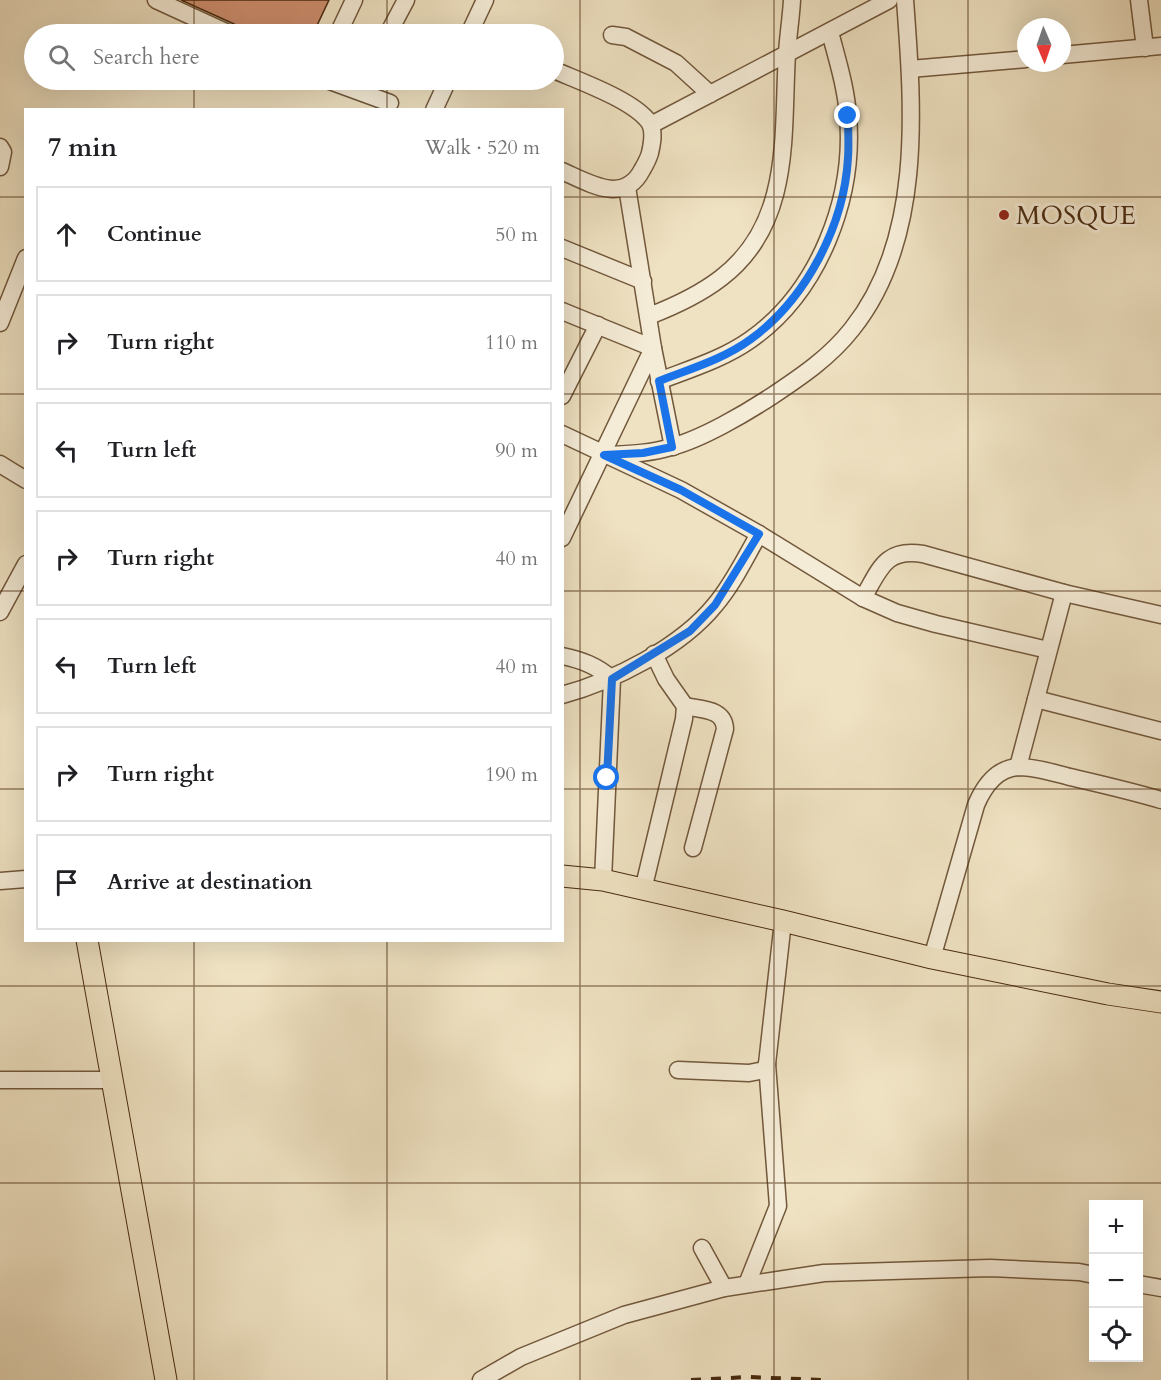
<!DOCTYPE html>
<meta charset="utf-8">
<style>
body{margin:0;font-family:Cardo,serif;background:#f6f6f6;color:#202124}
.controls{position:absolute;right:18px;bottom:18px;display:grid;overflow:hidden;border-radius:0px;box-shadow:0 6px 24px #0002}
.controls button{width:54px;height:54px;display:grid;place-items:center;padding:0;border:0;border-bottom:2px solid #e0e0e0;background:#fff;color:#202124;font:30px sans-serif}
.compass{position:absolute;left:1017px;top:18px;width:54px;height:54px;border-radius:50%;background:#fff;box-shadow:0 6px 24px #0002;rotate:178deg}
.stop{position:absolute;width:18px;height:18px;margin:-14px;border:4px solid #1a73e8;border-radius:50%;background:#fff}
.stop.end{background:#1a73e8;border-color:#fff;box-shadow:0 2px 6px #0008}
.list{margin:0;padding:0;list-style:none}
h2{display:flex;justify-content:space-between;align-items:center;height:78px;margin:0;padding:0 24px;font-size:26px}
h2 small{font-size:20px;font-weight:400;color:#757577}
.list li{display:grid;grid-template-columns:39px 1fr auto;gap:18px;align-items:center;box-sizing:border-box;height:96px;margin:0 12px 12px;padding:0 12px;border:2px solid #e0e0e0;border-radius:0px}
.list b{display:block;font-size:22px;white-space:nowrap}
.list em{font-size:20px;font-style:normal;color:#757577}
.icon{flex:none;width:33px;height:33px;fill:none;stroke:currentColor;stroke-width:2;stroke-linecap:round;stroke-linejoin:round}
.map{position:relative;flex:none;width:1161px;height:1380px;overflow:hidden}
.search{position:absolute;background:#fff;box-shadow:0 6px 24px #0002;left:24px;top:24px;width:540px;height:66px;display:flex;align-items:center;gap:15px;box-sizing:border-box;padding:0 21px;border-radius:33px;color:#757577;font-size:22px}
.panel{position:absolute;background:#fff;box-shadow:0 6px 24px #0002;left:24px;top:108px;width:540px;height:834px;border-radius:0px}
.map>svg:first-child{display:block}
.building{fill:#ce8e6f;stroke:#482a0f;stroke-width:1.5}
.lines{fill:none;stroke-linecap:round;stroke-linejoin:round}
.minor-casing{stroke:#72583c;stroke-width:19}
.major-casing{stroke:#482a0f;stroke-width:23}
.minor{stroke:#f5ecd7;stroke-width:16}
.major{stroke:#efe2c2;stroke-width:21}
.rail{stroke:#482a0f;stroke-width:4;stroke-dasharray:10 10;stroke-linecap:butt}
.route{stroke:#1a73e8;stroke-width:8}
.grid{fill:none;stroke:#482a0f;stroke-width:1.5;stroke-opacity:0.55}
.poi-dot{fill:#8f2418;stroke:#f5ecd7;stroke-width:2}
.labels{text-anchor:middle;stroke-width:6;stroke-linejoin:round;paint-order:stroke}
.poi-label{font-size:26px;fill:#482a0f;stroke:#f5ecd7;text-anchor:start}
</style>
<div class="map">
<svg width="1161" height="1380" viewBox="0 0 1161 1380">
<rect width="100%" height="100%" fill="#efe2c2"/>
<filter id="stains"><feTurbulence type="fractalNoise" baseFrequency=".00333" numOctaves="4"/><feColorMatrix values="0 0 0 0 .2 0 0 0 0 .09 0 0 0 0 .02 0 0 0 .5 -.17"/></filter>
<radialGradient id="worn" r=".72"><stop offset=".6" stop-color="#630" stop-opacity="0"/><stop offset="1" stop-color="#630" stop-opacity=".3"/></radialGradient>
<polygon class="building" points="181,0 329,0 313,34 240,34 239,28 234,24"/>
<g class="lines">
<g class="minor-casing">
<g id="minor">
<polyline points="156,0 230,34"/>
<polyline points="1139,0 1145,48"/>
<polyline points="338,34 354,0"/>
<polyline points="388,34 406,0"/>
<polyline points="469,34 485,0"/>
<polyline points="612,35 626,37 676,63 710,94"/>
<polyline points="1062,55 1161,46"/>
<polyline points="910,69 1026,59"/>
<path d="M554,70C579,81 633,100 649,122C655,131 652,144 650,153C648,160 645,165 642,170C624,205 589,183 562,171"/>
<polyline points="327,80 390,103"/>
<polyline points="434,110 448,80"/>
<polyline points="651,125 889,0"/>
<polyline points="0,147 3,152 0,167"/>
<polyline points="627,187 653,348 673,447"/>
<polyline points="562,248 643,281"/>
<polyline points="562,311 653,348 562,538"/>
<path d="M649,316C675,306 699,295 721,278C793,223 782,134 787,54C788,36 791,18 792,0"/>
<polyline points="0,323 26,258"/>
<path d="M659,381C690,369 723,359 750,340C819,292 855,198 848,116C846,87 837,59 830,32"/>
<polyline points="562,396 598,325"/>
<polyline points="562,434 681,490 759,534 863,598 897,613 936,624 1048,650"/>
<path d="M604,455C626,454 649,454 671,447C702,439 746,413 772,396C802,376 830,357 852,329C924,239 913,107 905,0"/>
<polyline points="0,464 26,480"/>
<path d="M863,598C880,569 885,548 923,554L1064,593L1161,615"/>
<polyline points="0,612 26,564"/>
<path d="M562,656C582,660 597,666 612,679L603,880"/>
<path d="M562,695C614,681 681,647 715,605C733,584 745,558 759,534"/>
<polyline points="1036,699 1161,731"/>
<path d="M685,706C701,710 724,708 725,729L693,848"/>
<polyline points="1018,767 1064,593"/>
<polyline points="0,881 26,879"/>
<polyline points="643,890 684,719 685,706 666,679 654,654"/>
<path d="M932,958L976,805C984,786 997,768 1019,767C1036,767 1054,773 1070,777C1100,784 1131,791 1161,800"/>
<polyline points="678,1070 749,1073 764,1070 767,1064 783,921"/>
<polyline points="0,1080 113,1080"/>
<polyline points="702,1248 724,1288"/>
<polyline points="747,1284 778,1206 767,1064"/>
<polyline points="1138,1284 1161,1288"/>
<polyline points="481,1380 521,1357 624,1315 724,1288 824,1273 990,1268 1079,1272 1094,1275"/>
</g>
</g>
<g class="major-casing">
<g id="major">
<polyline points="562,876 603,880 783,921 932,958 1108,994 1161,1002"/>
<polyline points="87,940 166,1380"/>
</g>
</g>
<use href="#minor" class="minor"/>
<use href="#major" class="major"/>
<polyline class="rail" points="691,1380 748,1377 823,1380"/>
</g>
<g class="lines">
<path class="route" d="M607,778L612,679L690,631L715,605L759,534L681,490L604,455L643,453L672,447L659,381C690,369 724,359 751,339C806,299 844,226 848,158C849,144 848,130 848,116"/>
</g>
<path class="grid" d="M194,0V34M387,0V34M580,0V1380M774,0V1380M968,0V1380M194,80V110M387,80V110M0,197H26M562,197H1161M0,394H26M562,394H1161M0,591H26M562,591H1161M0,789H26M562,789H1161M194,940V1380M387,940V1380M0,986H1161M0,1183H1161"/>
<circle class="poi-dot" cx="1004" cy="215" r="6"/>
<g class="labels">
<g class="poi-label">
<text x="1016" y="224">MOSQUE</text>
</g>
</g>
<rect width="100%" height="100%" filter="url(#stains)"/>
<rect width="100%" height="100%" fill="url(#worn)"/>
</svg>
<div class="controls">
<button>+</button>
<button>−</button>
<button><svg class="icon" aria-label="locate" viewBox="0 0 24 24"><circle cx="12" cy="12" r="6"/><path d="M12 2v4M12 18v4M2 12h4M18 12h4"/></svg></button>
</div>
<svg class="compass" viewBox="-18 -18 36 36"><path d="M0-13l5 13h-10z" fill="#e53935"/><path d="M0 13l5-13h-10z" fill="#757577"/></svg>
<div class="stop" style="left:607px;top:778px"></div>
<div class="stop end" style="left:848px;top:116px"></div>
<div class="search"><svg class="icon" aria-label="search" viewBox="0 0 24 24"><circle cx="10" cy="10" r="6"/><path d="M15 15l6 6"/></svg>Search here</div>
<section class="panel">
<h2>7 min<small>Walk · 520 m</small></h2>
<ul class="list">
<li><svg class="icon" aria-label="ahead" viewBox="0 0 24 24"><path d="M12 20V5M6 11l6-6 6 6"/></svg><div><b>Continue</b></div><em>50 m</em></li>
<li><svg class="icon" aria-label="right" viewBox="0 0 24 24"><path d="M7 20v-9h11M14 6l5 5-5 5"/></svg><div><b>Turn right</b></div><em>110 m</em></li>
<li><svg class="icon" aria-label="left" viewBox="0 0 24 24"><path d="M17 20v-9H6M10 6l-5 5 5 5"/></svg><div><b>Turn left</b></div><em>90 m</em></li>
<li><svg class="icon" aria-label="right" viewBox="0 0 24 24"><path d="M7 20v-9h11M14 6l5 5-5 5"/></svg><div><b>Turn right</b></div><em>40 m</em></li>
<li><svg class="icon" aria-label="left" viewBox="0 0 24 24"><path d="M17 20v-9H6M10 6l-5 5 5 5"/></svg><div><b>Turn left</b></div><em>40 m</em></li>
<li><svg class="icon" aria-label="right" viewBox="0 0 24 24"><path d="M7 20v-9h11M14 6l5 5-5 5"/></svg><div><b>Turn right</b></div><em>190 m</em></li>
<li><svg class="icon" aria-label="arrive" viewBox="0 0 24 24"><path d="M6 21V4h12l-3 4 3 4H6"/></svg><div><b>Arrive at destination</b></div></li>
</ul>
</section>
</div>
